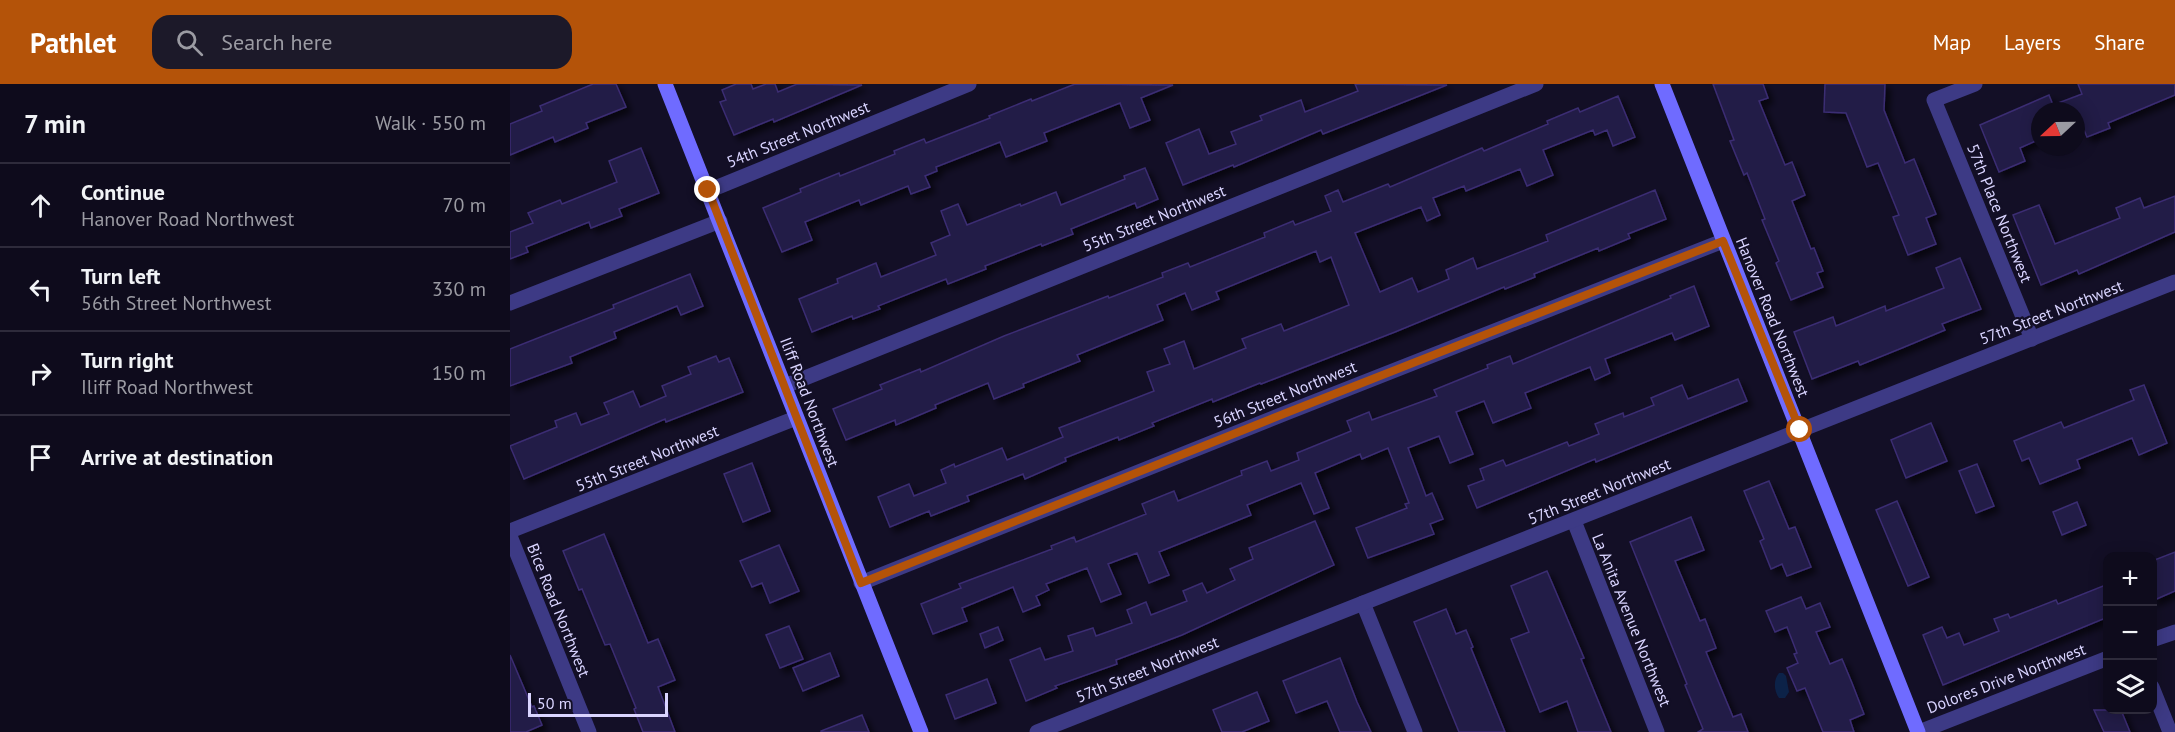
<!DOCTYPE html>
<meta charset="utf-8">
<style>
body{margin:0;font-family:"PT Sans",sans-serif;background:#1c1929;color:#f1f3f6}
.controls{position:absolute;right:18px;bottom:18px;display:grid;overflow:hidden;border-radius:12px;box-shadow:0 3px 15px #0003}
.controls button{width:54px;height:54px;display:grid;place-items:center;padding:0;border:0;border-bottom:2px solid #2e2b3b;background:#0e0b1c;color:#f1f3f6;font:30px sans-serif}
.compass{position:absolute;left:1521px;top:18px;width:54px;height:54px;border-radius:50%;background:#0e0b1c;box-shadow:0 3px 15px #0003;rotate:248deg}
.scale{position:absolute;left:18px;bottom:15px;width:140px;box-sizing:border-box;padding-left:6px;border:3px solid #d9d4ff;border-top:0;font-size:16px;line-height:21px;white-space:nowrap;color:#d9d4ff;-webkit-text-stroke:4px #130f26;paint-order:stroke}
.stop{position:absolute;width:18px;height:18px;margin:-14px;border:4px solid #b45309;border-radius:50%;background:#fff}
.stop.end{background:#b45309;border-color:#fff;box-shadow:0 2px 6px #0008}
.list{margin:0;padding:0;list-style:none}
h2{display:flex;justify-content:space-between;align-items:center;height:78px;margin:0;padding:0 24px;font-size:26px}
h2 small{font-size:20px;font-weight:400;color:#9b9ba3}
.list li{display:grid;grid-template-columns:39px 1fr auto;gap:18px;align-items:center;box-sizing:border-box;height:84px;padding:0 24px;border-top:2px solid #2e2b3b}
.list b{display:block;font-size:22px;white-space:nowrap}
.list p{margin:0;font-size:20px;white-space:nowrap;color:#9b9ba3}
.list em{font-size:20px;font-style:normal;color:#9b9ba3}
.icon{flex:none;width:33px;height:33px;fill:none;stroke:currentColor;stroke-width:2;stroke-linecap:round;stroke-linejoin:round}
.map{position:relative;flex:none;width:1665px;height:648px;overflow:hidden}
header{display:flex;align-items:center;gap:36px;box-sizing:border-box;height:84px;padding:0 30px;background:#b45309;color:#fff}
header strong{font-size:28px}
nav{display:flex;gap:33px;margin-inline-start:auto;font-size:21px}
.search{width:420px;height:54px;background:#1c1929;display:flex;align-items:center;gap:15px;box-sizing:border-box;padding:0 21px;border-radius:18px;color:#9b9ba3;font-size:22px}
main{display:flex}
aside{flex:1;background:#0e0b1c}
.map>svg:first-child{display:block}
.water{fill:#0c2248}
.building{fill:#241b47;stroke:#3b2d73;stroke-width:1.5;filter:url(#shadow)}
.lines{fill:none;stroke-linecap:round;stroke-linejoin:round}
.street{stroke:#3d3a85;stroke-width:15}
.secondary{stroke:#6f6bff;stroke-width:15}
.route{stroke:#b45309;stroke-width:8}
.labels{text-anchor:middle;stroke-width:4.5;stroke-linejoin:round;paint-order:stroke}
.street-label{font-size:16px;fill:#d9d4ff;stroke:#130f26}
</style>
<header>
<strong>Pathlet</strong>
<div class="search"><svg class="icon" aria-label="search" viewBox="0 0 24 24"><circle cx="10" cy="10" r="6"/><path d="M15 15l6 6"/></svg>Search here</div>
<nav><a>Map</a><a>Layers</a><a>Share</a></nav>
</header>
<main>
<aside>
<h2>7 min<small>Walk · 550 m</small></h2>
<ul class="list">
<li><svg class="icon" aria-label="ahead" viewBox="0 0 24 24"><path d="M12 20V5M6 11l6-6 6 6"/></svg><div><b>Continue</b><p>Hanover Road Northwest</p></div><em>70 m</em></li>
<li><svg class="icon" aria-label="left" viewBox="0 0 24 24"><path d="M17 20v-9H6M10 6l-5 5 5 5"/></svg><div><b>Turn left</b><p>56th Street Northwest</p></div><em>330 m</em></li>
<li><svg class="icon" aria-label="right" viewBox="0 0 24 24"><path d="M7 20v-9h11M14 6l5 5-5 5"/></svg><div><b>Turn right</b><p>Iliff Road Northwest</p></div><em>150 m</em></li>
<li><svg class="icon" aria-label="arrive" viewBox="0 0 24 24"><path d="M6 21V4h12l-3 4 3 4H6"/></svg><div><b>Arrive at destination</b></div></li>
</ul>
</aside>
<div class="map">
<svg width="1665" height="648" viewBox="0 0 1665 648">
<defs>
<filter id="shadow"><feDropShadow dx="5" dy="5" stdDeviation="3" flood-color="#0009"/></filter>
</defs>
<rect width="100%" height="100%" fill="#130f26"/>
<path class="water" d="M1269,589H1273L1276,592L1279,608L1275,614H1269C1264,607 1263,596 1269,589Z"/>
<g class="building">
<polygon points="83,0 106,0 116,23 76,39 78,44 45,58 43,53 0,71 0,40 32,27 30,22"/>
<polygon points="226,0 241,0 243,5 256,0 265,0 268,8 287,0 352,1 264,38 263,35 224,51 210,18 216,16 212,6"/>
<polygon points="565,0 663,1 631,14 640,36 620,44 610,19 534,49 537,57 496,73 490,58 426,83 427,87 415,92 420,103 401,110 398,102 351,121 349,116 295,138 302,156 272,168 253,124 291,108 290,105 329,89 330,92 385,70 384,67 414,55 416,59 480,34 479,32 521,15 522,17"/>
<polygon points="845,0 937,1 813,50 811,46 724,83 723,81 673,101 656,59 689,45 699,70 726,60 721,48 752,36 750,32 791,16 795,28 848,7"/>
<polygon points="1203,0 1253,0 1258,14 1249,17 1275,81 1282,78 1295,111 1282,117 1301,165 1304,164 1313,187 1307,189 1313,203 1281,216 1266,179 1269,177 1252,136 1255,135 1237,89 1234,91 1220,57 1224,56"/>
<polygon points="1315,0 1375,0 1374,26 1395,79 1404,75 1426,130 1416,134 1426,160 1398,171 1383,133 1389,131 1368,79 1357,83 1336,29 1314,28"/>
<polygon points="1568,0 1665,0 1665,11 1598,39 1600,44 1577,53 1571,39 1566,41 1566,27 1530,27 1530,55 1510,64 1515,77 1489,88 1470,41 1539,11 1543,21 1572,10"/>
<polygon points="1108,12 1125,53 1103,62 1097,46 1085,51 1083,46 1033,66 1043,91 1017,102 1010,85 956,107 954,102 923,114 930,131 917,137 911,123 845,149 870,208 902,194 908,208 939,195 936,186 963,174 967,185 1038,157 1036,151 1145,106 1156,135 1118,150 1120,154 1089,167 1088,164 1024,190 1025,193 995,205 994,203 885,248 751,300 750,299 703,318 702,315 642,339 644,342 609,356 608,353 555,374 556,377 515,395 513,390 457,412 459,417 421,432 419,427 380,443 368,413 399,400 404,412 436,399 431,386 444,380 445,383 492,364 497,376 553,353 549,344 644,307 637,288 660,280 654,265 674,257 684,285 736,264 732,255 771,240 774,247 839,221 821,173 810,178 806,167 706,208 709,215 682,226 675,209 647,221 653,236 567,271 570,277 513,300 514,303 484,315 478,299 425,321 426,324 386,341 385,336 336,356 323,325 372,305 370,301 410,285 411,288 494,252 598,212 599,214 653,193 652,189 678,179 680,183 755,153 754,149 783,137 785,141 821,127 815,112 828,106 833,118 878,100 880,103 972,64 974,67 1038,40 1037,37 1068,24 1070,28"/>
<polygon points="131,64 149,109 109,125 112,132 81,144 79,138 16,163 18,168 0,175 0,148 23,139 18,129 50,116 52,120 107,98 99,77"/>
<polygon points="635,84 648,115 627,124 625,119 561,145 563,150 532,162 531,160 475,182 476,185 438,200 436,195 368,222 370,225 343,235 342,232 302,248 289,215 328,199 327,195 366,179 371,193 426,171 421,159 440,151 431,127 448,120 457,141 510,120 511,122 546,108 551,121 615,95 614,92"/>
<polygon points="1665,112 1665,148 1569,190 1567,186 1531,201 1503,131 1529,121 1545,160 1610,134 1606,124 1630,114 1634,124"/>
<polygon points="1450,174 1471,225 1432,240 1435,246 1392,264 1350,281 1348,277 1302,295 1284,248 1323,233 1326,242 1375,222 1376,227 1434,204 1426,184"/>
<polygon points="180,190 193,222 171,231 167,222 104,248 106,254 60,273 62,279 0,302 0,265 104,224 103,221"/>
<polygon points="1184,202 1199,242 1165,256 1162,249 1095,275 1100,289 1085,296 1080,283 1015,309 1021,324 983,339 974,317 946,328 963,370 940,379 929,352 898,364 916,412 922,409 933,435 920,440 924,450 858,474 846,444 897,424 895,420 899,419 878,364 852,375 850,370 805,389 819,424 804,430 791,399 737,421 741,431 649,468 659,491 639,499 627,469 598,480 611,510 591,518 577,484 536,500 539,506 526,512 530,521 513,528 503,503 452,524 457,537 423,550 411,520 451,504 449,500 542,465 541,462 564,453 566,458 636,430 632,420 664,407 668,417 732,391 731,387 757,377 761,387 789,376 787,369 841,347 837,337 859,328 862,336 927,312 924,306 978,284 977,281 1000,272 1003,280 1161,214 1160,212"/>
<polygon points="206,272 209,278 219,274 233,308 156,338 155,335 14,395 0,362 47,343 45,337 66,329 71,341 99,330 94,319 123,307 130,323 156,312 152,302 181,290 178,283"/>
<polygon points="1228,295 1237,317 1086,378 1085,375 967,424 958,402 974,396 970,385 993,376 996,382 1057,358 1059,362 1089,350 1085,340 1113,329 1114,333 1144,321 1141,314 1172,301 1178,315"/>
<polygon points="1634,301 1657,359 1629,371 1622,354 1567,376 1570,384 1530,400 1519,374 1512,377 1504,357 1551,338 1554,344 1624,316 1620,306"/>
<polygon points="1421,339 1437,377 1396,394 1381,356"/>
<polygon points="242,379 260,427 233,438 214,390"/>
<polygon points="1467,380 1484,422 1466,429 1449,387"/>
<polygon points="1259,397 1279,445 1285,443 1301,483 1277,492 1272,480 1261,485 1250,457 1254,455 1234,407"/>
<polygon points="1387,417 1419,493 1398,502 1366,426"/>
<polygon points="1567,418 1576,441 1552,451 1543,428"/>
<polygon points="1181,433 1194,466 1165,477 1190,537 1195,535 1206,564 1196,568 1223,633 1231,630 1238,648 1188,648 1193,645 1175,601 1177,600 1120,458"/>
<polygon points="805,437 824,481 672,551 606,576 607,580 545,602 547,604 516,617 500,576 530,564 535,576 563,567 558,552 583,544 586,552 622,539 617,526 636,518 641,531 677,517 673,507 692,499 697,509 725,496 720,485 743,475 739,464"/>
<polygon points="94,450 138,559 148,555 165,596 148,603 165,648 133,648 124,625 126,624 100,560 95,561 72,505 69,506 53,467"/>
<polygon points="269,461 289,507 260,519 252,499 242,503 230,477"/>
<polygon points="1665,468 1665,507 1642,517 1642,477"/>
<polygon points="1037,487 1074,574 1071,575 1101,648 1068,648 1057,617 1030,628 1001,555 1019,548 1001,502"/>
<polygon points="1598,500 1598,533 1433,601 1413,551 1432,543 1437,554 1449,549 1454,561 1489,547 1484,535 1498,530 1500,534 1546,516 1548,520"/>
<polygon points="1291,513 1296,525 1310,519 1320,543 1306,548 1320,580 1332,575 1342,599 1354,630 1340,636 1344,648 1313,648 1295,604 1287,607 1277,584 1288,579 1284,570 1287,569 1277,543 1265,548 1256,527"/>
<polygon points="936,525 946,550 956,546 963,563 961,564 995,648 949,648 904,538"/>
<polygon points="279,542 293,575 270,584 256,551"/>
<polygon points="488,543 493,556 475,564 470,550"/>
<polygon points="320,569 329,592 293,607 283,584"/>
<polygon points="0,571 22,623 24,622 32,641 16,648 0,648"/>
<polygon points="830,574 847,618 861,648 830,648 817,617 786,629 773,597"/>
<polygon points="477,595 486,619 445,635 436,611"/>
<polygon points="747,608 759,637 732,648 712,648 703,626"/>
<polygon points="1584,626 1611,626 1620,648 1594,648"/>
<polygon points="352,631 359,648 311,648 311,647"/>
</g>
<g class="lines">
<g class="street">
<polyline points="1465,0 1424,16 1522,255"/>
<polyline points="198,107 459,0"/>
<polyline points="0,219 210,137"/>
<polyline points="275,302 1026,0"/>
<polyline points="1064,437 1147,648"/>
<polyline points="0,447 286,334"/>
<polyline points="0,452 79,648"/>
<polyline points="351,499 776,329 1213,157"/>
<polyline points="853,519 905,648"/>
<polyline points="1642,556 1665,548"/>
<polyline points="1642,603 1660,648"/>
<polyline points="527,648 1665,198"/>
<polyline points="1409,648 1598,574"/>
</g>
<g class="secondary">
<polyline points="155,0 411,648"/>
<polyline points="1152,0 1408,648"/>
</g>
</g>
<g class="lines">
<polyline class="route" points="198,106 351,499 776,329 1213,157 1290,346"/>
</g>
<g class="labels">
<g class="street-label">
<text transform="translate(288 50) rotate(-22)" y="6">54th Street Northwest</text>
<text transform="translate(1490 129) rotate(68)" y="6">57th Place Northwest</text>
<text transform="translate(644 134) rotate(-22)" y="6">55th Street Northwest</text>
<text transform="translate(1541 228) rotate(-21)" y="6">57th Street Northwest</text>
<text transform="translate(1263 233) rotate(68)" y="6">Hanover Road Northwest</text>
<text transform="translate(775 310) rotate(-22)" y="6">56th Street Northwest</text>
<text transform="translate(300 318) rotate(69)" y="6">Iliff Road Northwest</text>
<text transform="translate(137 374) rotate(-22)" y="6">55th Street Northwest</text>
<text transform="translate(1089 407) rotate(-22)" y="6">57th Street Northwest</text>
<text transform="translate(49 526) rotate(68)" y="6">Bice Road Northwest</text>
<text transform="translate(1122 536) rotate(68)" y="6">La Anita Avenue Northwest</text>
<text transform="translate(637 585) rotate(-22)" y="6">57th Street Northwest</text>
<text transform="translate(1496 594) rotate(-21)" y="6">Dolores Drive Northwest</text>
</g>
</g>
</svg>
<div class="controls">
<button>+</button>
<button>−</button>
<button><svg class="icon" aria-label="layers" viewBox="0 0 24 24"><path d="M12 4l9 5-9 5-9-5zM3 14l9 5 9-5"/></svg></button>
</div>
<svg class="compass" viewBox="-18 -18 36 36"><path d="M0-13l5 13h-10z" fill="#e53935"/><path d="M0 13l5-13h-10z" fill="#9b9ba3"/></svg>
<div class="scale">50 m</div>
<div class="stop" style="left:1290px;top:346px"></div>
<div class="stop end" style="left:198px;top:106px"></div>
</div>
</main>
